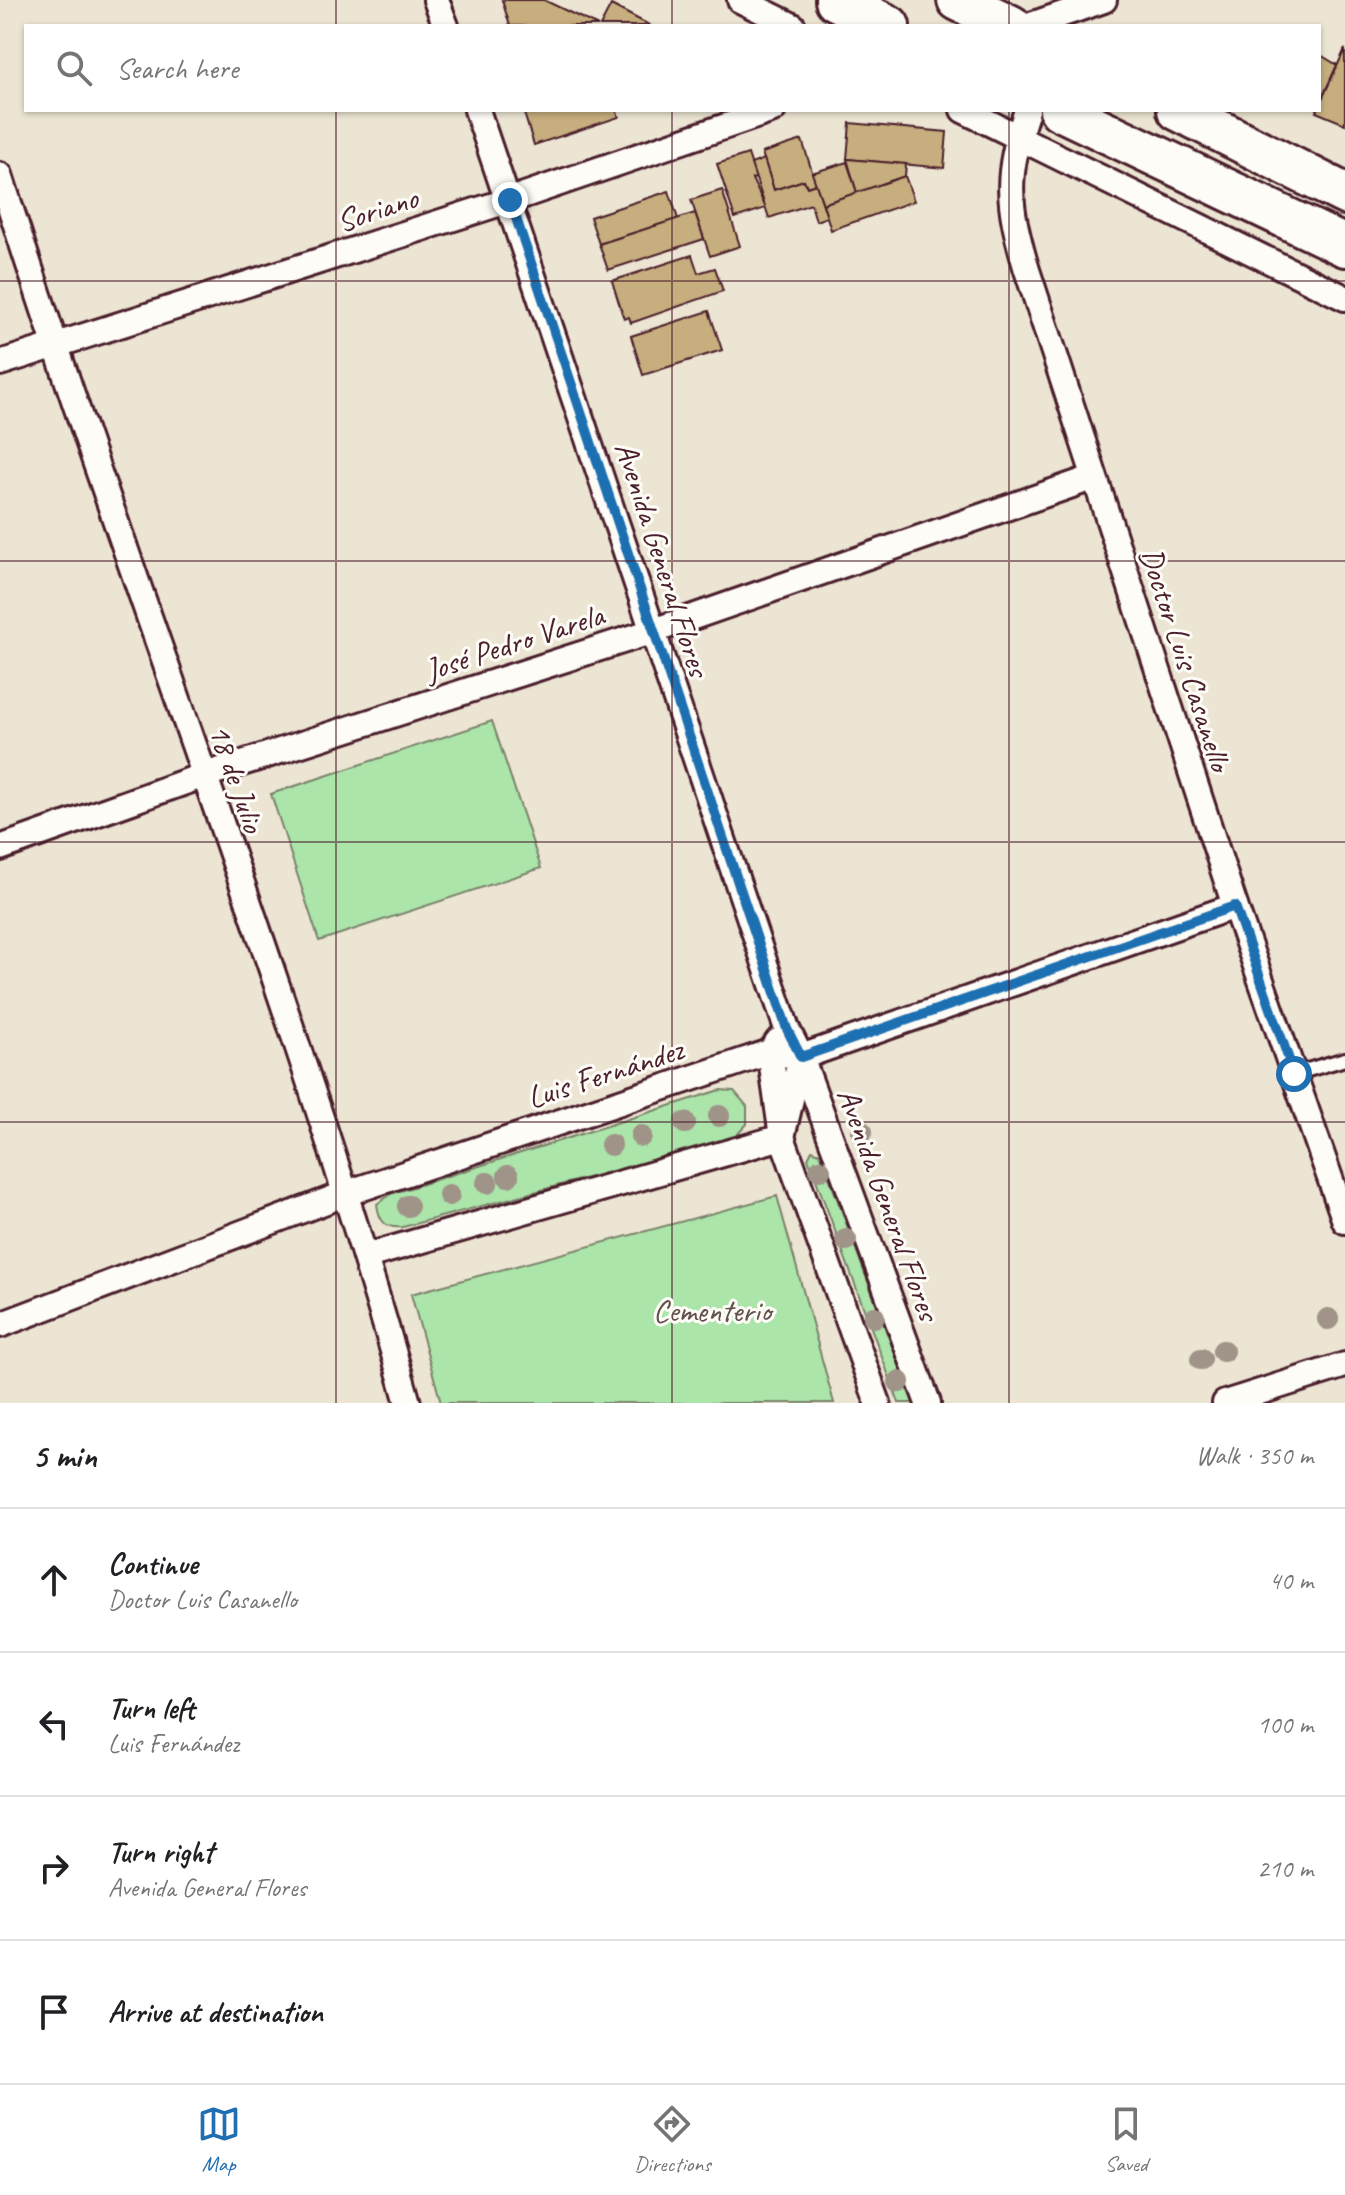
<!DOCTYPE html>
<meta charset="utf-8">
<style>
body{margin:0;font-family:Caveat,sans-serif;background:#f2f2f2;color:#202124}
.stop{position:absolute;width:24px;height:24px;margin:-18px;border:6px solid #1f6fb2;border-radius:50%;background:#fff}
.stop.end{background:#1f6fb2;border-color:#fff;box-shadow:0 2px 8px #0008}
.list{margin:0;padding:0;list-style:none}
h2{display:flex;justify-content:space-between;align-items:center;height:104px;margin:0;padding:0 32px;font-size:34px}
h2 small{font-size:26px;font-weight:400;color:#757577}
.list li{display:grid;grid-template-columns:52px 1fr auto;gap:24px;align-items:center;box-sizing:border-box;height:144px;padding:0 32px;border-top:2px solid #e0e0e0}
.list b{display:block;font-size:30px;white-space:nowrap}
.list p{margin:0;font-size:26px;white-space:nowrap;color:#757577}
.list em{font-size:26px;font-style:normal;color:#757577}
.icon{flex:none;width:44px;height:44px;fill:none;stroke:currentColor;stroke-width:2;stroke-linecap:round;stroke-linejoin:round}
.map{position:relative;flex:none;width:1345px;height:1403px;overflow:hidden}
.search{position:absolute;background:#fff;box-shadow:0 2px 6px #0004;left:24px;right:24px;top:24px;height:88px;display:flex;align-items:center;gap:20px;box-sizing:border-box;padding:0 28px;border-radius:0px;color:#757577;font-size:30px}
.sheet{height:680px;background:#fff}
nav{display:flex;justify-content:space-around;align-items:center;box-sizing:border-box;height:112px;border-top:2px solid #e0e0e0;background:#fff;font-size:22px;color:#757577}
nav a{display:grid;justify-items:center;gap:4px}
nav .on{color:#1f6fb2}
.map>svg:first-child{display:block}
.green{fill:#abe5aa;stroke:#7a826a;stroke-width:2}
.building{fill:#c6ae7e;stroke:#4a1f2b;stroke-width:2}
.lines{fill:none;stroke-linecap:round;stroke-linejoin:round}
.service-casing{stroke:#4a1f2b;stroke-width:18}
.minor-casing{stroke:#4a1f2b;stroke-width:30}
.primary-casing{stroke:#4a1f2b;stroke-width:46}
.service{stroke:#fdfcf7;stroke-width:12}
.minor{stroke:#fdfcf7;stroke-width:24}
.primary{stroke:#fdfcf7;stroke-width:40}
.tree{fill:#a09388}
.route{stroke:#1f6fb2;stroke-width:10}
.grid{fill:none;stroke:#4a1f2b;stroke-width:2;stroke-opacity:0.55}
.labels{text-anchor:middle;stroke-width:6;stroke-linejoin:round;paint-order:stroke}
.street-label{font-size:32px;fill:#4a1f2b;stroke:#fdfcf7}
.park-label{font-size:32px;fill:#62504b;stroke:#fdfcf7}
</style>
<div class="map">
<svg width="1345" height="1403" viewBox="0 0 1345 1403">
<rect width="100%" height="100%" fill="#ece5d3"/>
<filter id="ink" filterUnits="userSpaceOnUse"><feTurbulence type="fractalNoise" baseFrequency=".0125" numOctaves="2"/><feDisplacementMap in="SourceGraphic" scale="16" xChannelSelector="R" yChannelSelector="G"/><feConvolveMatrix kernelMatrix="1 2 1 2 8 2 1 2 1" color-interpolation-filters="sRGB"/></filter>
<g filter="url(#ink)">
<g class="green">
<polygon points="492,721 541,868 319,941 271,794"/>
<path d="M720,1090L734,1091L747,1106V1124L733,1139L403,1227C385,1229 379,1221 377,1204L391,1194Z"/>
<polygon points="812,1150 820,1153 913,1403 899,1403 808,1158"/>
<polygon points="777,1196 834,1403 441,1403 411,1294"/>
</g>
<g class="building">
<polygon points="502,0 544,0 598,26 510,26"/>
<polygon points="611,5 651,26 600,26"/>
<polygon points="1345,49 1345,124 1316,112"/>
<polygon points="1319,54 1337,65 1319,105"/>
<polygon points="523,110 616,110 619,117 534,145"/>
<polygon points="850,123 947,132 944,168 847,159"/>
<polygon points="802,140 816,184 807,187 804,180 774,190 762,153"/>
<polygon points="748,154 756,178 752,179 766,208 735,218 717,164"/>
<polygon points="764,159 774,190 804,180 807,187 816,184 827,217 816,221 811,204 769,218 751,164"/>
<polygon points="847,159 906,164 905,176 857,193"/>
<polygon points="847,162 857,193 823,204 812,173"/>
<polygon points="905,176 914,201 831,230 823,204"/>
<polygon points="722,190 740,246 710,256 691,200"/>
<polygon points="669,191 678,219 599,244 590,217"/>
<polygon points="695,213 704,239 608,270 599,244"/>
<polygon points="692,255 698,273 715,268 723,291 631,323 629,317 624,319 612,281"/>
<polygon points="709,311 722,350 643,375 631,336"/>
</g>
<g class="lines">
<g class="service-casing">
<polyline id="service" points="1294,1074 1345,1059"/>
</g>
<g class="minor-casing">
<g id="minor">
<polyline points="436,0 446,26"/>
<polyline points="740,0 793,26"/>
<polyline points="1028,26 1104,0"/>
<polyline points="477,110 787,1029 801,1057 928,1403"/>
<polyline points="963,110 1345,298"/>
<path d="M1027,110C1005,176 1007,201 1026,267L1235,906L1345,1221"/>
<path d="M0,175C130,586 291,988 408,1403"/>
<polyline points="0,363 510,200 773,110"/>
<polyline points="0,848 202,776 653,631 1092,478"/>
<polyline points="778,1041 770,1052 782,1137 878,1403"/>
<polyline points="367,1256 782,1137 801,1057"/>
<polyline points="0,1325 347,1193 770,1052 801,1057 1235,906"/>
<polyline points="1225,1403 1345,1365"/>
</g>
</g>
<g class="primary-casing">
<g id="primary">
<polyline points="836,0 889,26"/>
<polyline points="958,0 1011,26"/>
<polyline points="1060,110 1345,246"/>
<polyline points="1178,110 1345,194"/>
</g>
</g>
<use href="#service" class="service"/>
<use href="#minor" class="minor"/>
<use href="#primary" class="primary"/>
</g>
<g class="tree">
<circle cx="719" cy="1116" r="11"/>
<circle cx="685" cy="1123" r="11"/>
<circle cx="862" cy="1132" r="11"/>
<circle cx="641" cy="1136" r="11"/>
<circle cx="611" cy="1145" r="11"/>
<circle cx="820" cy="1170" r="11"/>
<circle cx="508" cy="1176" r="11"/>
<circle cx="487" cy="1183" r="11"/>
<circle cx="449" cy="1195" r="11"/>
<circle cx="408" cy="1206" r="11"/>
<circle cx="846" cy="1240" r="11"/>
<circle cx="874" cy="1317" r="11"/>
<circle cx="1328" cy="1319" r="11"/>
<circle cx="1223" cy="1351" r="11"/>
<circle cx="1201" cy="1359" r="11"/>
<circle cx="899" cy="1382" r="11"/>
</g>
</g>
<g class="lines" filter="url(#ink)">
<polyline class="route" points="510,200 787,1029 801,1057 1235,906 1294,1074"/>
</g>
<path class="grid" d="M336,0V26M672,0V26M1009,0V26M336,110V1403M672,110V1403M1009,110V1403M0,281H1345M0,561H1345M0,842H1345M0,1122H1345"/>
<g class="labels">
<g class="street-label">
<text transform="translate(377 209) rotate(-18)" y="11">Soriano</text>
<text transform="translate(663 559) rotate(72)" y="11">Avenida General Flores</text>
<text transform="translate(514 642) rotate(-18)" y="11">José Pedro Varela</text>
<text transform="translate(1186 659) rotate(72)" y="11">Doctor Luis Casanello</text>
<text transform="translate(237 778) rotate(71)" y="11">18 de Julio</text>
<text transform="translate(605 1073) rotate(-18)" y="11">Luis Fernández</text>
<text transform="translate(889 1204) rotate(70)" y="11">Avenida General Flores</text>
</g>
<g class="park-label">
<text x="712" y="1321">Cementerio</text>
</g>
</g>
</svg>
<div class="stop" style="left:1294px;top:1074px"></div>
<div class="stop end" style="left:510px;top:200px"></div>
<div class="search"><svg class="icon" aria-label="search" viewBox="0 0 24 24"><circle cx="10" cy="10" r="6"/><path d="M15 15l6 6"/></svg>Search here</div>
</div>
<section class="sheet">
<h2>5 min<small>Walk · 350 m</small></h2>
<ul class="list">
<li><svg class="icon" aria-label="ahead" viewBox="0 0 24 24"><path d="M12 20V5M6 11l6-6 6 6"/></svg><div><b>Continue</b><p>Doctor Luis Casanello</p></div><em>40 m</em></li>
<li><svg class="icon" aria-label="left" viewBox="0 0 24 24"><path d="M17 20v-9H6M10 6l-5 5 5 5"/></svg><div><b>Turn left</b><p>Luis Fernández</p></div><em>100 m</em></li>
<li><svg class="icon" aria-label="right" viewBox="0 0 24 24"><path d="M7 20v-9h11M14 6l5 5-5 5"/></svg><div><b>Turn right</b><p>Avenida General Flores</p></div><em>210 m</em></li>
<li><svg class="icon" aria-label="arrive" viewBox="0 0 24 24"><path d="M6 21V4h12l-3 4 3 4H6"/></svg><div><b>Arrive at destination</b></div></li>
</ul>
</section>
<nav>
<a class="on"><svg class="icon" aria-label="map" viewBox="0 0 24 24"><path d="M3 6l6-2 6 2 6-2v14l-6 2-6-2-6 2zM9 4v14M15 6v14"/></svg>Map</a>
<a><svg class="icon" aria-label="directions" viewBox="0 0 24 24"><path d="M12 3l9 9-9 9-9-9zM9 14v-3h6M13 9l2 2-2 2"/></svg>Directions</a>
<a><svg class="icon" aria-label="saved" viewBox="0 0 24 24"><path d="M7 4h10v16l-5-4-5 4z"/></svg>Saved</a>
</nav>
